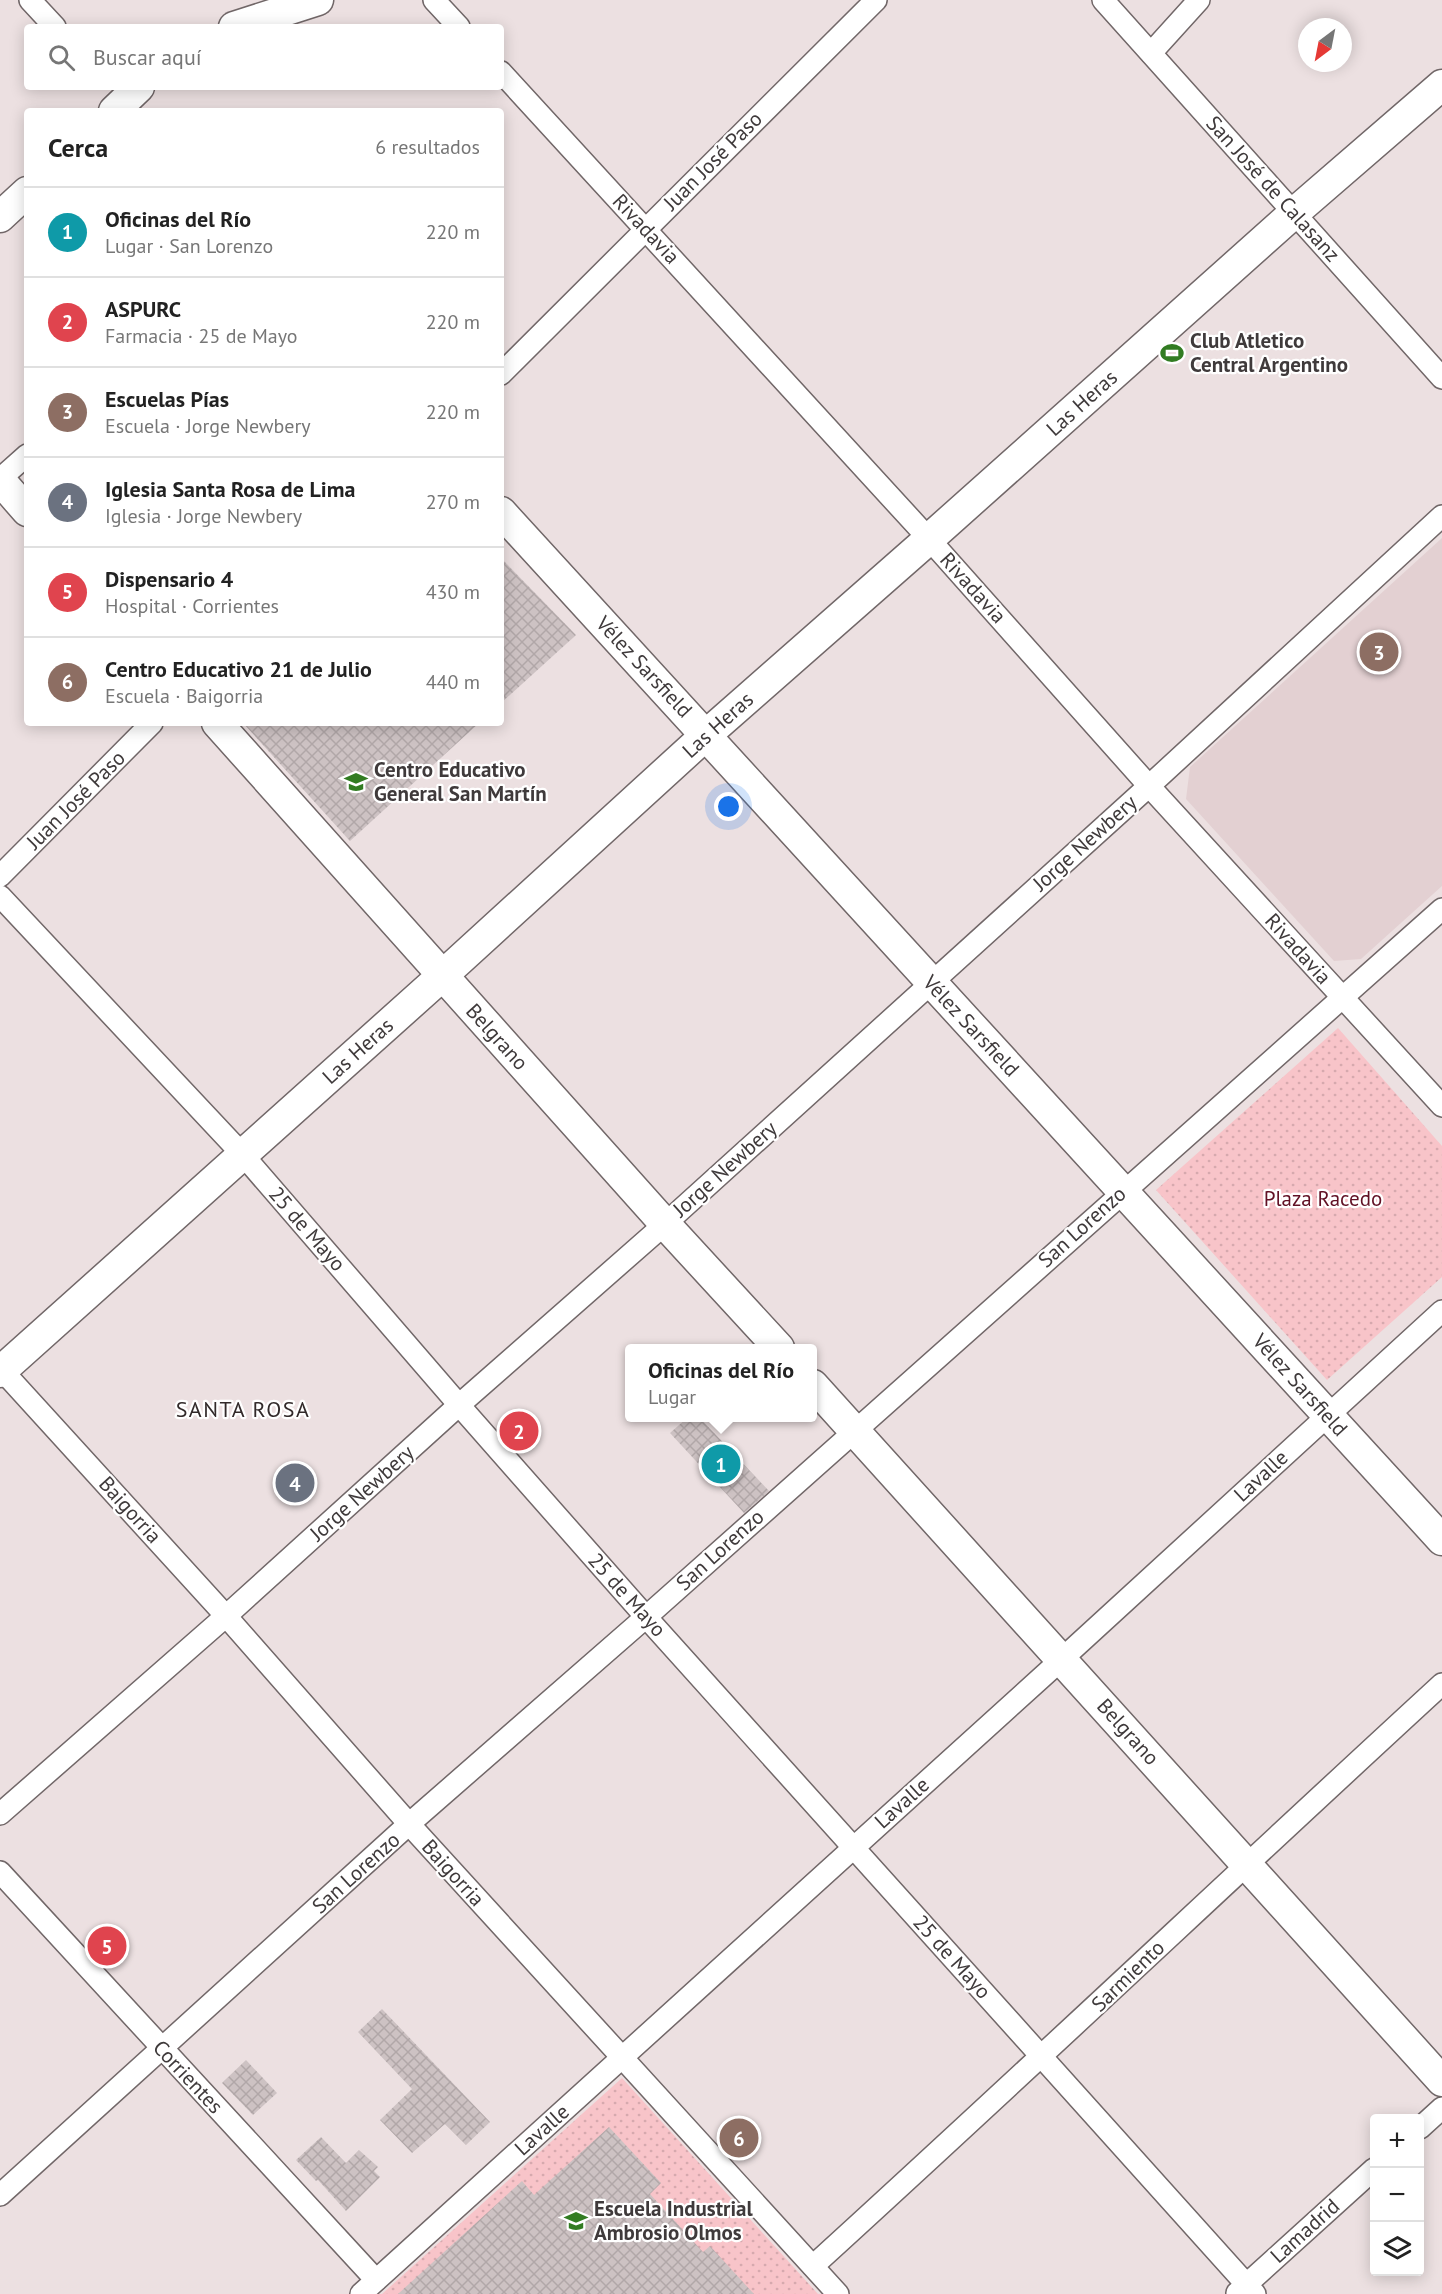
<!DOCTYPE html>
<html lang="es">
<meta charset="utf-8">
<style>
body{margin:0;font-family:"PT Sans",sans-serif;background:#f6f6f6;color:#222}
.controls{position:absolute;right:18px;bottom:18px;display:grid;overflow:hidden;border-radius:6px;box-shadow:0 3px 15px #0003}
.controls button{width:54px;height:54px;display:grid;place-items:center;padding:0;border:0;border-bottom:2px solid #e0e0e0;background:#fff;color:#222;font:30px sans-serif}
.compass{position:absolute;left:1298px;top:18px;width:54px;height:54px;border-radius:50%;background:#fff;box-shadow:0 3px 15px #0003;rotate:212deg}
.you{position:absolute;left:729px;top:807px;width:21px;height:21px;margin:-15px;border:4px solid #fff;border-radius:50%;background:#1a73e8;box-shadow:0 0 0 9px #1a73e833}
.badge{display:grid;place-items:center;width:39px;height:39px;border-radius:50%;background:#7c3aed;color:#fff;font-size:20px;font-weight:700}
.pin{position:absolute;translate:-50% -50%;border:3px solid #fff;box-shadow:0 2px 6px #0006}
.popup{position:absolute;left:625px;top:1344px;width:192px;height:78px;box-sizing:border-box;display:grid;place-content:center;border-radius:6px;background:#fff;filter:drop-shadow(0 2px 4px #0005);font-size:20px;white-space:nowrap;color:#767676}
.popup b{font-size:22px;color:#222}
.popup::after{content:'';position:absolute;left:50%;top:100%;margin-left:-12px;border:12px solid transparent;border-top-color:#fff}
.list{margin:0;padding:0;list-style:none}
h2{display:flex;justify-content:space-between;align-items:center;height:78px;margin:0;padding:0 24px;font-size:26px}
h2 small{font-size:20px;font-weight:400;color:#767676}
.list li{display:grid;grid-template-columns:39px 1fr auto;gap:18px;align-items:center;box-sizing:border-box;height:90px;padding:0 24px;border-top:2px solid #e0e0e0}
.list b{display:block;font-size:22px;white-space:nowrap}
.list p{margin:0;font-size:20px;white-space:nowrap;color:#767676}
.list em{font-size:20px;font-style:normal;color:#767676}
.icon{flex:none;width:33px;height:33px;fill:none;stroke:currentColor;stroke-width:2;stroke-linecap:round;stroke-linejoin:round}
.map{position:relative;flex:none;width:1442px;height:2294px;overflow:hidden}
.search{position:absolute;background:#fff;box-shadow:0 3px 15px #0003;left:24px;top:24px;width:480px;height:66px;display:flex;align-items:center;gap:15px;box-sizing:border-box;padding:0 21px;border-radius:6px;color:#767676;font-size:22px}
.panel{position:absolute;background:#fff;box-shadow:0 3px 15px #0003;left:24px;top:108px;width:480px;height:618px;border-radius:6px}
.map>svg:first-child{display:block}
.built{fill:#e3d0d2}
.park{fill:url(#park-dots)}
.building{fill:url(#building-cross-hatch)}
.lines{fill:none;stroke-linecap:round;stroke-linejoin:round}
.street-casing{stroke:#716768;stroke-width:24}
.secondary-casing{stroke:#716768;stroke-width:33}
.street{stroke:#fff;stroke-width:21}
.secondary{stroke:#fff;stroke-width:30}
.labels{text-anchor:middle;stroke-width:4.5;stroke-linejoin:round;paint-order:stroke}
.street-label{font-size:21px;fill:#3f3a3b;stroke:#fff}
.poi-label{font-size:21px;font-weight:bold;fill:#3f3a3b;stroke:#fff;text-anchor:start}
.park-label{font-size:21px;fill:#611024;stroke:#fff}
.neighbourhood-label{font-size:22px;letter-spacing:1.5px;fill:#322a2a;stroke:#fff}
</style>
<div class="map">
<svg width="1442" height="2294" viewBox="0 0 1442 2294">
<defs>
<pattern id="park-dots" width="8" height="8" patternUnits="userSpaceOnUse" patternTransform="scale(1.5)"><rect width="8" height="8" fill="#f8c4c9"/><path d="M2 2h.1M6 6h.1" fill="none" stroke="#d6a9ae" stroke-width="1.8" stroke-linecap="round"/></pattern>
<pattern id="building-cross-hatch" width="8" height="8" patternUnits="userSpaceOnUse" patternTransform="scale(1.5)"><rect width="8" height="8" fill="#cdc2c3"/><path d="M0 0l8 8M0 8l8-8" fill="none" stroke="#b1a7a8"/></pattern>
</defs>
<rect width="100%" height="100%" fill="#ece0e1"/>
<polygon class="built" points="1442,538 1442,886 1361,959 1334,961 1186,799 1190,767"/>
<g class="park">
<polygon points="1338,1028 1442,1146 1442,1277 1327,1380 1156,1190"/>
<polygon points="622,2078 818,2294 382,2294"/>
</g>
<g class="building">
<polygon points="501,558 576,635 501,703"/>
<polygon points="243,723 479,723 350,841"/>
<polygon points="687,1418 700,1418 769,1491 744,1513 670,1433"/>
<polygon points="382,2009 490,2122 466,2145 445,2124 412,2153 380,2120 412,2089 358,2032"/>
<polygon points="246,2060 277,2093 253,2115 222,2083"/>
<polygon points="609,2127 661,2183 650,2194 703,2252 710,2246 754,2294 398,2294 522,2181 534,2195"/>
<polygon points="321,2137 346,2163 359,2150 378,2167 374,2171 380,2177 346,2211 318,2180 316,2181 296,2160"/>
</g>
<g class="lines">
<g class="street-casing">
<g id="street">
<polyline points="30,0 55,27"/>
<polyline points="434,0 459,27"/>
<polyline points="1103,0 1442,378"/>
<polyline points="1151,53 1199,0"/>
<polyline points="501,72 929,539 1149,786 1442,1106"/>
<polyline points="501,374 876,0"/>
<polyline points="0,479 27,455"/>
<polyline points="0,876 152,723"/>
<polyline points="0,896 243,1155 459,1405 646,1617 1255,2294"/>
<polyline points="0,1368 226,1616 409,1824 838,2294"/>
<polyline points="0,1814 226,1616 459,1405 665,1224 1149,786 1442,516"/>
<polyline points="0,1872 376,2280"/>
<polyline points="1420,2128 1442,2108"/>
<polyline points="0,2195 409,1824 646,1617 1442,909"/>
<path d="M813,2266C1024,2074 1232,1877 1442,1684"/>
<polyline points="1237,2293 1374,2169"/>
<polyline points="361,2294 1062,1659 1442,1311"/>
</g>
</g>
<g class="secondary-casing">
<g id="secondary">
<polyline points="234,27 318,0"/>
<polyline points="114,111 139,87"/>
<polyline points="0,217 27,192"/>
<polyline points="0,480 27,511"/>
<polyline points="501,512 1442,1540"/>
<polyline points="217,723 665,1224 779,1348"/>
<polyline points="0,1372 442,976 706,735 929,539 1294,213 1442,85"/>
<polyline points="813,1385 1442,2081"/>
</g>
</g>
<use href="#street" class="street"/>
<use href="#secondary" class="secondary"/>
</g>
<defs>
<g id="stadium-bare" transform="scale(1.8)"><path d="M0-5a6.5 5 0 1 0 0 10a6.5 5 0 1 0 0-10ZM-3.5-1.8h7v3.6h-7Z" fill="#327c22" stroke="#fff" stroke-width="2.5" paint-order="stroke"/></g>
<g id="school-bare" transform="scale(1.8)"><path d="M0-5L7-2L0 1L-7-2ZM-4 1L0 2.5L4 1V4Q0 6-4 4Z" fill="#327c22" stroke="#fff" stroke-width="2.5" paint-order="stroke"/></g>
</defs>
<g fill-rule="evenodd">
<use href="#stadium-bare" x="1172" y="353"/>
<use href="#school-bare" x="356" y="782"/>
<use href="#school-bare" x="576" y="2221"/>
</g>
<g class="labels">
<g class="street-label">
<text transform="translate(713 161) rotate(-45)" y="7">Juan José Paso</text>
<text transform="translate(1273 189) rotate(48)" y="7">San José de Calasanz</text>
<text transform="translate(646 229) rotate(47)" y="7">Rivadavia</text>
<text transform="translate(1082 403) rotate(-42)" y="7">Las Heras</text>
<text transform="translate(973 588) rotate(48)" y="7">Rivadavia</text>
<text transform="translate(644 667) rotate(47)" y="7">Vélez Sarsfield</text>
<text transform="translate(718 725) rotate(-42)" y="7">Las Heras</text>
<text transform="translate(76 800) rotate(-45)" y="7">Juan José Paso</text>
<text transform="translate(1085 843) rotate(-42)" y="7">Jorge Newbery</text>
<text transform="translate(1298 949) rotate(48)" y="7">Rivadavia</text>
<text transform="translate(971 1026) rotate(47)" y="7">Vélez Sarsfield</text>
<text transform="translate(497 1037) rotate(48)" y="7">Belgrano</text>
<text transform="translate(358 1051) rotate(-42)" y="7">Las Heras</text>
<text transform="translate(725 1169) rotate(-42)" y="7">Jorge Newbery</text>
<text transform="translate(1082 1227) rotate(-42)" y="7">San Lorenzo</text>
<text transform="translate(307 1229) rotate(49)" y="7">25 de Mayo</text>
<text transform="translate(1300 1385) rotate(48)" y="7">Vélez Sarsfield</text>
<text transform="translate(1261 1476) rotate(-43)" y="7">Lavalle</text>
<text transform="translate(362 1493) rotate(-42)" y="7">Jorge Newbery</text>
<text transform="translate(130 1510) rotate(48)" y="7">Baigorria</text>
<text transform="translate(720 1550) rotate(-42)" y="7">San Lorenzo</text>
<text transform="translate(627 1595) rotate(48)" y="7">25 de Mayo</text>
<text transform="translate(1128 1732) rotate(48)" y="7">Belgrano</text>
<text transform="translate(902 1803) rotate(-42)" y="7">Lavalle</text>
<text transform="translate(356 1873) rotate(-42)" y="7">San Lorenzo</text>
<text transform="translate(453 1873) rotate(48)" y="7">Baigorria</text>
<text transform="translate(952 1957) rotate(48)" y="7">25 de Mayo</text>
<text transform="translate(1128 1976) rotate(-44)" y="7">Sarmiento</text>
<text transform="translate(188 2077) rotate(47)" y="7">Corrientes</text>
<text transform="translate(542 2130) rotate(-42)" y="7">Lavalle</text>
<text transform="translate(1305 2231) rotate(-42)" y="7">Lamadrid</text>
</g>
<g class="poi-label">
<text x="1190" y="348">Club Atletico<tspan x="1190" dy="24">Central Argentino</tspan></text>
<text x="374" y="777">Centro Educativo<tspan x="374" dy="24">General San Martín</tspan></text>
<text x="594" y="2216">Escuela Industrial<tspan x="594" dy="24">Ambrosio Olmos</tspan></text>
</g>
<g class="park-label">
<text x="1323" y="1206">Plaza Racedo</text>
</g>
<g class="neighbourhood-label">
<text x="243" y="1417">SANTA ROSA</text>
</g>
</g>
</svg>
<div class="controls">
<button>+</button>
<button>−</button>
<button><svg class="icon" aria-label="layers" viewBox="0 0 24 24"><path d="M12 4l9 5-9 5-9-5zM3 14l9 5 9-5"/></svg></button>
</div>
<svg class="compass" viewBox="-18 -18 36 36"><path d="M0-13l5 13h-10z" fill="#e53935"/><path d="M0 13l5-13h-10z" fill="#767676"/></svg>
<div class="you"></div>
<div class="pin badge" style="left:721px;top:1464px;background:#0f9aa8">1</div>
<div class="popup"><b>Oficinas del Río</b>Lugar</div>
<div class="pin badge" style="left:519px;top:1431px;background:#e0444e">2</div>
<div class="pin badge" style="left:1379px;top:652px;background:#8d6e63">3</div>
<div class="pin badge" style="left:295px;top:1483px;background:#6b7280">4</div>
<div class="pin badge" style="left:107px;top:1946px;background:#e0444e">5</div>
<div class="pin badge" style="left:739px;top:2138px;background:#8d6e63">6</div>
<div class="search"><svg class="icon" aria-label="search" viewBox="0 0 24 24"><circle cx="10" cy="10" r="6"/><path d="M15 15l6 6"/></svg>Buscar aquí</div>
<section class="panel">
<h2>Cerca<small>6 resultados</small></h2>
<ul class="list">
<li><span class="badge" style="background:#0f9aa8">1</span><div><b>Oficinas del Río</b><p>Lugar · San Lorenzo</p></div><em>220 m</em></li>
<li><span class="badge" style="background:#e0444e">2</span><div><b>ASPURC</b><p>Farmacia · 25 de Mayo</p></div><em>220 m</em></li>
<li><span class="badge" style="background:#8d6e63">3</span><div><b>Escuelas Pías</b><p>Escuela · Jorge Newbery</p></div><em>220 m</em></li>
<li><span class="badge" style="background:#6b7280">4</span><div><b>Iglesia Santa Rosa de Lima</b><p>Iglesia · Jorge Newbery</p></div><em>270 m</em></li>
<li><span class="badge" style="background:#e0444e">5</span><div><b>Dispensario 4</b><p>Hospital · Corrientes</p></div><em>430 m</em></li>
<li><span class="badge" style="background:#8d6e63">6</span><div><b>Centro Educativo 21 de Julio</b><p>Escuela · Baigorria</p></div><em>440 m</em></li>
</ul>
</section>
</div>
